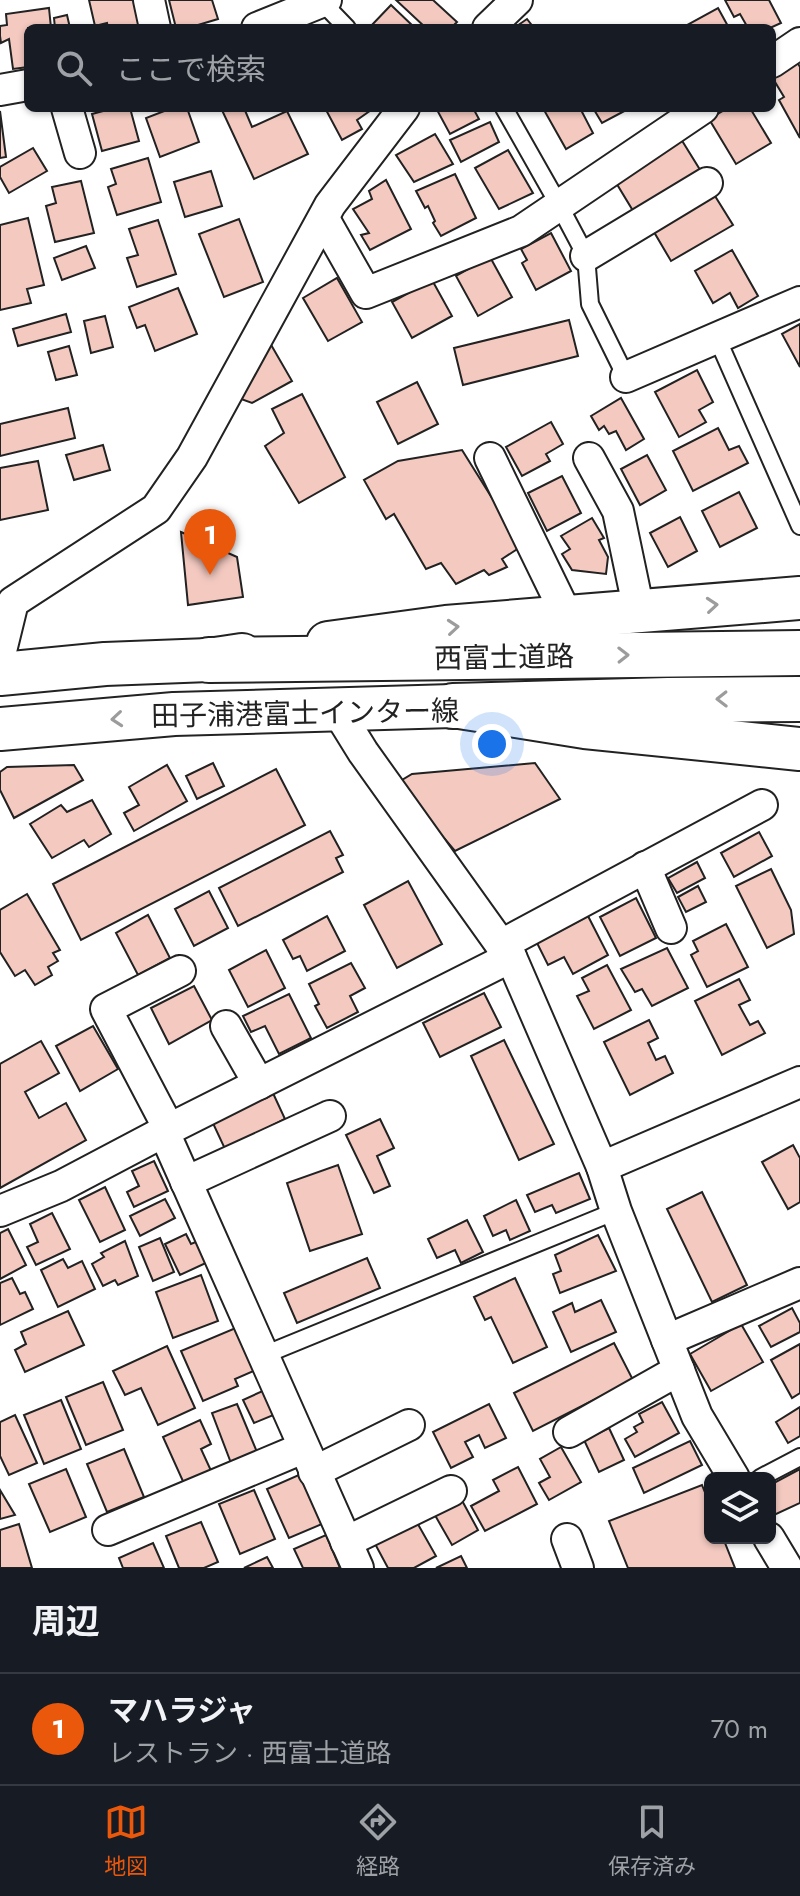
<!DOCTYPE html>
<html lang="ja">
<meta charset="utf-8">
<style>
body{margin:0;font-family:Jost,"Noto Sans JP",sans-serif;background:#20242c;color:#f1f3f6}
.controls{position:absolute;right:24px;bottom:24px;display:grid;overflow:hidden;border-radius:12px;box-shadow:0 2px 6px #0004}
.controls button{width:72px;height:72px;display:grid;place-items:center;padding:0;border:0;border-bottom:2px solid #363941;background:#171b24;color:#f1f3f6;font:40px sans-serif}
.you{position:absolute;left:492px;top:744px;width:28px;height:28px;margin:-20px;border:6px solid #fff;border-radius:50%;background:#1a73e8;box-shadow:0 0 0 12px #1a73e833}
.badge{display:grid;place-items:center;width:52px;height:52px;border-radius:50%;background:#ea580c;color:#fff;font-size:26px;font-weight:700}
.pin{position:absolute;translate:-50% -66px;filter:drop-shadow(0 2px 4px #0008)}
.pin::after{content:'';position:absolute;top:42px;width:28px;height:24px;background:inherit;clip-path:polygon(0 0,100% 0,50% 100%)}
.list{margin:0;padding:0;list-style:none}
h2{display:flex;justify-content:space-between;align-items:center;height:104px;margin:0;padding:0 32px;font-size:34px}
h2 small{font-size:26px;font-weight:400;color:#9ea1a6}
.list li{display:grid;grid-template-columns:52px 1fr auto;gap:24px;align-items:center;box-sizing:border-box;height:112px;padding:0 32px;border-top:2px solid #363941}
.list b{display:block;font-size:30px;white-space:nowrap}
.list p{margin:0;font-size:26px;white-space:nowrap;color:#9ea1a6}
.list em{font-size:26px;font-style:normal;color:#9ea1a6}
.icon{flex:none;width:44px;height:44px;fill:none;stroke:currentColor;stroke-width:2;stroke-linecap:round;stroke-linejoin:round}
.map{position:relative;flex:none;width:800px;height:1568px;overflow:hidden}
.search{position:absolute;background:#171b24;box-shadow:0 2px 6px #0004;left:24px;right:24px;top:24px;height:88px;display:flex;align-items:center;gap:20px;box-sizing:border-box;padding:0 28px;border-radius:12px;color:#9ea1a6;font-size:30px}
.sheet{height:216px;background:#171b24}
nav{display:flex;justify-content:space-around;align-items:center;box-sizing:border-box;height:112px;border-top:2px solid #363941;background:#171b24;font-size:22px;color:#9ea1a6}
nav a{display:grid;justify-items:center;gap:4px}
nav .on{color:#ea580c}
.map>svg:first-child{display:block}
.building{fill:#f3c9c0;stroke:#222;stroke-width:2}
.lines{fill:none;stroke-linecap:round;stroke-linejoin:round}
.service-casing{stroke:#222;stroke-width:20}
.minor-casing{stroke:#222;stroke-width:34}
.secondary-casing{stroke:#222;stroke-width:46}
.motorway-casing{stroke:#222;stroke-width:48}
.service{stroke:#fff;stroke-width:16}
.minor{stroke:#fff;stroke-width:30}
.secondary{stroke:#fff;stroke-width:42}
.motorway{stroke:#fff;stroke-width:44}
.oneway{stroke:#9c9c9c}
.labels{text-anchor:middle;stroke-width:6;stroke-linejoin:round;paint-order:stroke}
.street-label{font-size:28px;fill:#222;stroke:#fff}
</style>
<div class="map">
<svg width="800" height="1568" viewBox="0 0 800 1568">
<rect width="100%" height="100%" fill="#fff"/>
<g class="building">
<polygon points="89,0 134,0 140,28 108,28 107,23 95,26"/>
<polygon points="169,0 212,0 218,19 188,28 176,28"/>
<polygon points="396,0 433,0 457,22 451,28 426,28"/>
<polygon points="725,0 769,0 781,23 770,28 748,28 740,14 734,17"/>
<polygon points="391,5 415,28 369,28"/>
<polygon points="49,8 51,28 28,28 28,67 13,69 9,39 1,43 0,36 0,26 7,25 6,14"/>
<polygon points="718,8 729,28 689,28 687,25"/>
<polygon points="67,15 70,28 55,28 54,18"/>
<polygon points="527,19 534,28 514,28"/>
<polygon points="796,60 800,67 800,138 779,100 784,97 772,77"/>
<polygon points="102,108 130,108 139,141 102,151 92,114 103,111"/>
<polygon points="172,108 187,108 199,142 160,157 146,118"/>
<polygon points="221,108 244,108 252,127 287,111 308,154 254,179"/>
<polygon points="325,108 374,108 357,120 362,129 342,140"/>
<polygon points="436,108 473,108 479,119 450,134"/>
<polygon points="548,108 580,108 593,133 566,149 544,110"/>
<polygon points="593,108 630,108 602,123"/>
<polygon points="728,108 750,108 771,143 736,164 709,119"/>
<polygon points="0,111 6,157 0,158"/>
<polygon points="490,122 499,142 461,162 450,140"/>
<polygon points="435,134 453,164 414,182 396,155"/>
<polygon points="681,139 702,173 635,214 615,181"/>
<polygon points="33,148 47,171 9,193 0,177 0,167"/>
<polygon points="508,150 533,193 499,209 475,168"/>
<polygon points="148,158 161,202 117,215 108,187 116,184 111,169"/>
<polygon points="211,171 222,206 185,217 174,182"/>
<polygon points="455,174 476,218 441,236 433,223 435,221 428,206 425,208 416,191"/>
<polygon points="386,180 411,229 370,250 361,235 369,233 353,209 372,199 369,191"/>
<polygon points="81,181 94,233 55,242 46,206 56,203 52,187"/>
<polygon points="715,196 733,225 671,261 654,232"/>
<polygon points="28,218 44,285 27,289 31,303 0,310 0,225"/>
<polygon points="239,219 263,282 224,297 199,234"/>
<polygon points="158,220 176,274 137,287 127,258 138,255 129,229"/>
<polygon points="551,233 571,271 536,290 522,263 527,260 521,249"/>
<polygon points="86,246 95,268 62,280 54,258"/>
<polygon points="732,250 758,296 738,308 730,293 713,303 695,271"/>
<polygon points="490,257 512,297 478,316 456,276"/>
<polygon points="337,278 362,322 328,341 303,298"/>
<polygon points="432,280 452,316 412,338 392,302"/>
<polygon points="178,288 197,334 155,351 145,325 137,328 129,307"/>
<polygon points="66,314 71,332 18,346 13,329"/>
<polygon points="105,316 113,347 91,353 84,321"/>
<polygon points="569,320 578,356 463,385 454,348"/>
<polygon points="800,324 800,367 782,334"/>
<polygon points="270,343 292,381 252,403 241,399"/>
<polygon points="69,346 77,375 56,380 48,352"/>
<polygon points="697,370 713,402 699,410 706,422 679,437 655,392"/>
<polygon points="417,382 438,424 398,444 377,402"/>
<polygon points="302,394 345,477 299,503 265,446 284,433 272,409"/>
<polygon points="621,398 644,439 626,450 616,431 609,434 604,426 599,430 591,416"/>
<polygon points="68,408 75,438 0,456 0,424"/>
<polygon points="551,422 563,444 546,454 550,461 522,476 506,447"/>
<polygon points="718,428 729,450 739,446 748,463 693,491 673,451"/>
<polygon points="103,445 110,470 74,480 66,455"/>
<polygon points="462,450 522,546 502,559 507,567 489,575 484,570 456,584 441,563 426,569 394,514 386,519 364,480 398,461"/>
<polygon points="647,455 666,490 640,505 621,469"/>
<polygon points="38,461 48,510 0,520 0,468"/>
<polygon points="562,476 581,513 547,531 528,493"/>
<polygon points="739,492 757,528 720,547 702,511"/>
<polygon points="680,517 697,551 668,567 650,533"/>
<polygon points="592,518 604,538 599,540 608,557 606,574 572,570 562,554 570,549 561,536"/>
<polygon points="181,532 237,557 243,597 188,605"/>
<polygon points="213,763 224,786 197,799 186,776"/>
<polygon points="535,763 560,799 455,851 397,783 412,774"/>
<polygon points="74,765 83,780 14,818 0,790 0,772 7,767"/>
<polygon points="167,765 187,801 134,831 124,813 139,805 129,787"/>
<polygon points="276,769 305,825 81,940 53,884"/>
<polygon points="92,800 111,834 89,847 84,840 52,858 30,824 61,805 67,812"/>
<polygon points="330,831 343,855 336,858 343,872 238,926 219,888"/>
<polygon points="759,832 772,856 734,877 721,853"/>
<polygon points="697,862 705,878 677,893 668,878"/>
<polygon points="771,869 791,910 794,934 767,948 736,886"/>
<polygon points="408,881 442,944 397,968 364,905"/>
<polygon points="698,886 706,902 686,912 678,897"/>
<polygon points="209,891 228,928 194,946 175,909"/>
<polygon points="27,894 60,950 53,953 58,961 48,967 52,975 35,985 25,970 15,976 0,952 0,910"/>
<polygon points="636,898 656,938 620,956 600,917"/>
<polygon points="148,915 170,958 138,975 116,933"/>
<polygon points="327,916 345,951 307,971 300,956 293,959 283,940"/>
<polygon points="588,916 608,955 573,974 564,957 548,965 537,943"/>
<polygon points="726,924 748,967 707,987 691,955 698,951 693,941"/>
<polygon points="667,948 688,988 652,1006 642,989 635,992 621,969"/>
<polygon points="266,950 285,988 248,1007 229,970"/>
<polygon points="351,963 365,988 350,996 358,1012 327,1028 315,1006 319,1004 309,984"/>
<polygon points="607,965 631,1010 594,1029 577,996 589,991 582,978"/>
<polygon points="739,979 750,1000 739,1005 750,1025 758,1021 765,1033 722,1055 695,1001"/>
<polygon points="194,986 212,1020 169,1044 151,1008"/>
<polygon points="484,993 501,1027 440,1057 423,1023"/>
<polygon points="289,994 311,1038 279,1054 265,1026 251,1032 243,1016"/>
<polygon points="649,1020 658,1038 648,1043 656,1060 665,1056 673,1073 630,1095 604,1042"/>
<polygon points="93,1026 118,1069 80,1091 56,1046"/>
<polygon points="504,1040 554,1144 519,1160 471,1056"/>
<polygon points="41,1041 59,1073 25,1092 39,1118 66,1103 86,1140 0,1188 0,1064"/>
<polygon points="272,1091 285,1119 225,1149 211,1119"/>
<polygon points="380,1119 394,1148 377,1156 390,1186 374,1193 346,1135"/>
<polygon points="793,1145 800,1158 800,1202 788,1209 762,1162"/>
<polygon points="154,1161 168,1191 134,1207 127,1192 139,1186 132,1171"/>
<polygon points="338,1165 362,1234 310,1251 287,1183"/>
<polygon points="579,1173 590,1199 556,1213 552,1205 535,1212 527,1195"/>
<polygon points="105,1187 125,1230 100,1242 79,1200"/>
<polygon points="702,1192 747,1285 712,1302 667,1209"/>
<polygon points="165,1199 175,1218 140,1236 130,1216"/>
<polygon points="516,1200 530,1231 510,1240 506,1230 493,1236 484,1216"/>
<polygon points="52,1213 70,1249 36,1265 27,1247 38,1242 30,1224"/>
<polygon points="467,1220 483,1252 461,1263 455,1250 437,1258 428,1239"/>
<polygon points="8,1229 26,1265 0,1279 0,1233"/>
<polygon points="186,1234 191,1244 198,1241 208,1262 180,1275 165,1244"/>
<polygon points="598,1235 616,1271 560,1293 553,1274 561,1271 555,1255"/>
<polygon points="160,1238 174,1272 153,1281 139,1247"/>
<polygon points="125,1241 138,1276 118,1285 115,1280 103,1286 92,1264 104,1257 101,1253"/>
<polygon points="367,1258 380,1288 297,1323 284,1293"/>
<polygon points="63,1259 68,1268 82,1261 95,1289 58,1307 41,1270"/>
<polygon points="201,1275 218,1321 173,1338 156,1292"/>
<polygon points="12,1278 20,1294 25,1292 33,1309 0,1325 0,1283"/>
<polygon points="515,1278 547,1347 513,1363 491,1317 485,1320 474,1297"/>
<polygon points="601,1300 616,1332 571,1352 553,1312 572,1303 575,1312"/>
<polygon points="792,1308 800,1323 800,1332 771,1347 759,1326"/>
<polygon points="68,1311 84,1345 25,1372 15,1350 26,1344 21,1332"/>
<polygon points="741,1324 763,1362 711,1391 690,1354"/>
<polygon points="238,1327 256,1370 235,1379 238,1386 203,1401 181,1351"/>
<polygon points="614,1343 633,1380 533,1431 514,1393"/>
<polygon points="800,1344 800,1393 792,1398 771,1360"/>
<polygon points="167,1346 195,1408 158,1425 141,1388 125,1395 113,1371"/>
<polygon points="103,1382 123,1430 86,1445 66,1397"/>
<polygon points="267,1389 276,1414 254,1423 243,1400"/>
<polygon points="61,1400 81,1449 44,1464 24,1415"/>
<polygon points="662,1402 679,1433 635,1457 625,1439 637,1432 634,1427 643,1422 639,1414"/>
<polygon points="237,1404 257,1452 231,1463 212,1413"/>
<polygon points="489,1404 506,1438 485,1448 479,1435 465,1442 473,1457 451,1468 433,1432"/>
<polygon points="800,1407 800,1436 788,1443 776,1422"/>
<polygon points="15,1415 37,1463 9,1475 0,1456 0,1422"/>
<polygon points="200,1420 211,1444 201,1449 213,1475 186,1488 163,1437"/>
<polygon points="609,1428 624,1460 599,1472 584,1440"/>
<polygon points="690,1441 702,1465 644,1493 633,1468"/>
<polygon points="561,1447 581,1482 549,1500 539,1483 550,1477 540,1459"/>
<polygon points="124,1449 144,1497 107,1512 87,1464"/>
<polygon points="518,1467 537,1504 485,1531 471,1506 499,1491 493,1480"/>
<polygon points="66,1469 86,1517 50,1532 29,1484"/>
<polygon points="800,1469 800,1503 774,1515 770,1508 770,1485"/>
<polygon points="301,1474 322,1524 289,1538 267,1489"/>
<polygon points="702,1485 710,1505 710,1538 723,1538 735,1568 628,1568 609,1521"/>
<polygon points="0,1490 15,1515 0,1519"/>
<polygon points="254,1490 275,1539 240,1554 219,1504"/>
<polygon points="459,1495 478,1530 452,1545 432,1510"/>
<polygon points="415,1519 436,1556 414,1568 388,1568 374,1542"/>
<polygon points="201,1522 218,1562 204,1568 179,1568 166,1536"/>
<polygon points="19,1524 32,1568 0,1568 0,1530"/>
<polygon points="326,1535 340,1568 303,1568 294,1549"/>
<polygon points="153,1543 164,1568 123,1568 119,1558"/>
<polygon points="461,1556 467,1568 436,1568"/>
<polygon points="267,1557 273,1568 244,1568"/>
</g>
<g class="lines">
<g class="service-casing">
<g id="service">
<polyline points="322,2 347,28"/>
<polyline points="504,108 559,205 586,256 590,304 626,377"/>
<polyline points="717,338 800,526"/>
<polyline points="264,1355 616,1211"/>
<polyline points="760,1478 800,1457"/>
</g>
</g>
<g class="minor-casing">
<g id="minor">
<polyline points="149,0 155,28"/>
<polyline points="257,28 326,0"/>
<polyline points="488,28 517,0"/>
<polyline points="772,62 800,43"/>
<polyline points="0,90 28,85"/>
<polyline points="67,108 80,153"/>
<polyline points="324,219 366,293 521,231 703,108"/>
<polyline points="586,256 707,183"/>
<polyline points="626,377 800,302"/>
<polyline points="490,458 568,618"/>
<polyline points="589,458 618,511 639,611"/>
<polyline points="0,655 13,602 156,509 192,457 330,205 404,108"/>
<polyline points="337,710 363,752 501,945 511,957 602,1167 616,1211 697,1416 734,1478"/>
<polyline points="645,867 671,928"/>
<polyline points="501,945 762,805"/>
<polyline points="226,1026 259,1084"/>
<polyline points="169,1129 106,1009 180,971"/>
<polyline points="164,1132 358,1568"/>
<polyline points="602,1167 800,1082"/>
<polyline points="186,1182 330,1116"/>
<polyline points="0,1211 61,1186 169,1129 511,957"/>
<polyline points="667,1340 800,1283"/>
<polyline points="569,1432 679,1370"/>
<polyline points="314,1472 409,1425"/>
<polyline points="108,1530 303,1448"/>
<polyline points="769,1538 787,1568"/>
<polyline points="567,1539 578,1568"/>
<polyline points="346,1542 451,1491"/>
</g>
</g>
<g class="secondary-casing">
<g id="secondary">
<polyline points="328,643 446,627 800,598"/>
<polyline points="0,674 105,664 209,660 242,655"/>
<polyline points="0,729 174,714 453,706 585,727 800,749"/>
</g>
</g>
<g class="motorway-casing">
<g id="motorway">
<polyline points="209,660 800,653"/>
<polyline points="453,706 668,700 800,699"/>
</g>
</g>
<use href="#service" class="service"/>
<use href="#minor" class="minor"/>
<use href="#secondary" class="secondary"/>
<use href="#motorway" class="motorway"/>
</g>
<defs><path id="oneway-chevron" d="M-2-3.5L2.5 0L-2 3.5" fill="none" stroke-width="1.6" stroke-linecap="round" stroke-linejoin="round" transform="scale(2)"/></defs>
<g class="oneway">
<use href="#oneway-chevron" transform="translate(712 605) rotate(-5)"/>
<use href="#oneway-chevron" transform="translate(453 627) rotate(-5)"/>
<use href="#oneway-chevron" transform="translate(623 655) rotate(-1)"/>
<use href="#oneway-chevron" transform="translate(722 699) rotate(179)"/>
<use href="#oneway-chevron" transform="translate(117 719) rotate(175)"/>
</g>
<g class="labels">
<g class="street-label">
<text transform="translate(504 657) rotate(-1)" y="10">西富士道路</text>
<text transform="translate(305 713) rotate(-1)" y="10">田子浦港富士インター線</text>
</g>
</g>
</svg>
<div class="controls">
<button><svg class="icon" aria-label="layers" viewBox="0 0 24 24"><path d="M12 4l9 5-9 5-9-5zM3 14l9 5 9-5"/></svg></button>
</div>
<div class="you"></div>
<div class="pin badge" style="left:210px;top:575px">1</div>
<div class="search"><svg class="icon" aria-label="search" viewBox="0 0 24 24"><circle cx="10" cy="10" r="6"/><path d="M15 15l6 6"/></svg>ここで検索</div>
</div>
<section class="sheet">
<h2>周辺<small></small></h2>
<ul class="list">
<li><span class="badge">1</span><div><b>マハラジャ</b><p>レストラン · 西富士道路</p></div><em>70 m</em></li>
</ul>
</section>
<nav>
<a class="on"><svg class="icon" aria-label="map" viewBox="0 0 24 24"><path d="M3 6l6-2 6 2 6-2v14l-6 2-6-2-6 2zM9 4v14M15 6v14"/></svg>地図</a>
<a><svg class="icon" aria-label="directions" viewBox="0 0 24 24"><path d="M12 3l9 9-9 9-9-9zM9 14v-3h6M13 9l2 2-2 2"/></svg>経路</a>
<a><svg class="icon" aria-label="saved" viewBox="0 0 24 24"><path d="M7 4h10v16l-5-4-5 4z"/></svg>保存済み</a>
</nav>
